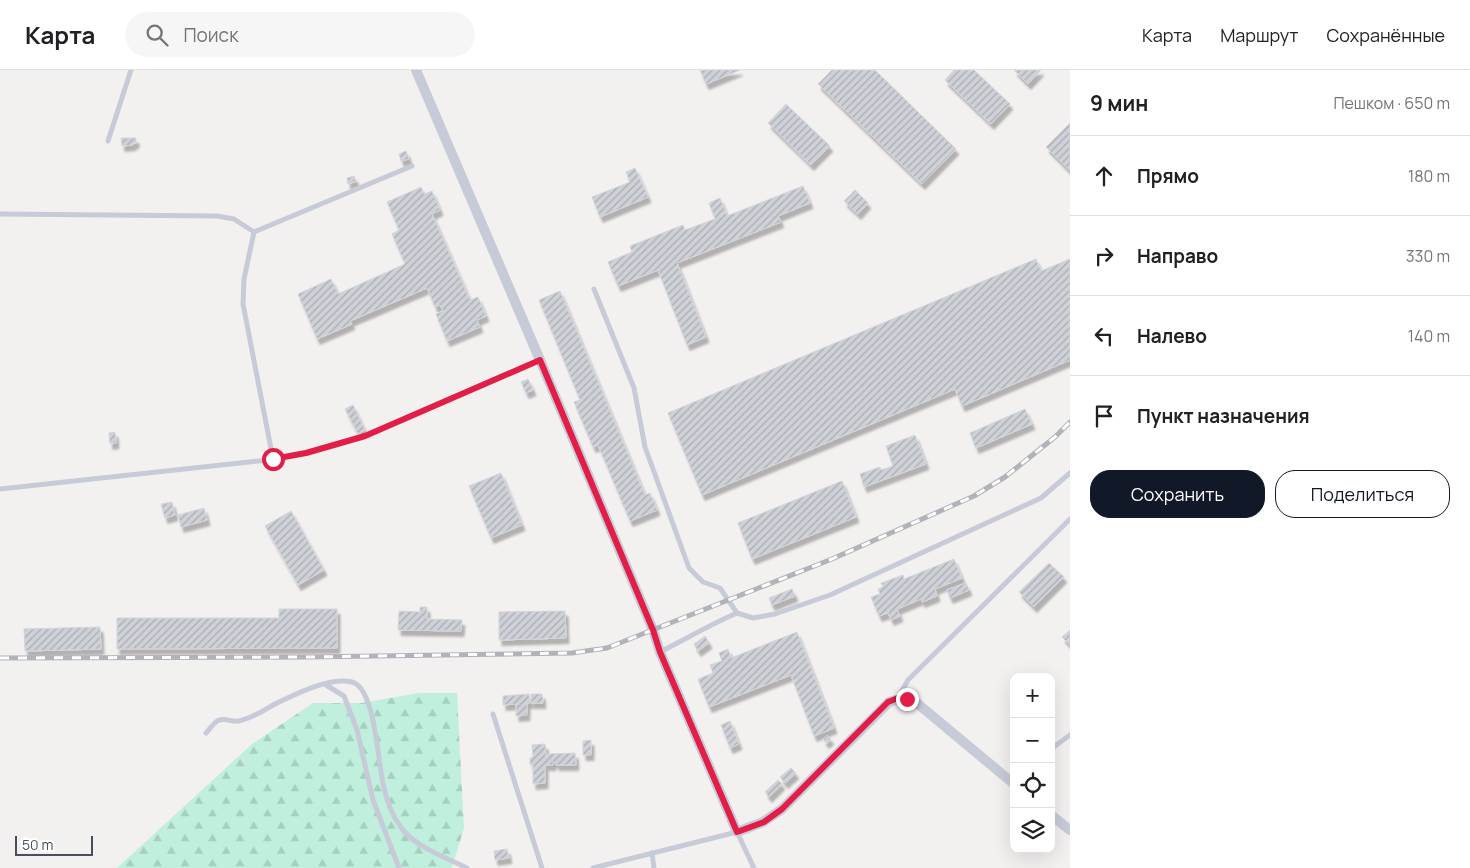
<!DOCTYPE html>
<html lang="ru">
<meta charset="utf-8">
<style>
body{margin:0;font-family:Manrope,sans-serif;background:#f6f6f6;color:#202124}
.controls{position:absolute;right:15px;bottom:15px;display:grid;overflow:hidden;border-radius:10px;box-shadow:0 5px 20px #0002}
.controls button{width:45px;height:45px;display:grid;place-items:center;padding:0;border:0;border-bottom:1px solid #e0e0e0;background:#fff;color:#202124;font:25px sans-serif}
.scale{position:absolute;left:15px;bottom:12px;width:78px;box-sizing:border-box;padding-left:5px;border:2px solid #484e5d;border-top:0;font-size:14px;line-height:18px;white-space:nowrap;color:#484e5d;-webkit-text-stroke:4px #fff;paint-order:stroke}
.stop{position:absolute;width:15px;height:15px;margin:-11px;border:4px solid #e11d48;border-radius:50%;background:#fff}
.stop.end{background:#e11d48;border-color:#fff;box-shadow:0 1px 5px #0008}
.list{margin:0;padding:0;list-style:none}
h2{display:flex;justify-content:space-between;align-items:center;height:65px;margin:0;padding:0 20px;font-size:21px}
h2 small{font-size:16px;font-weight:400;color:#757577}
.list li{display:grid;grid-template-columns:32px 1fr auto;gap:15px;align-items:center;box-sizing:border-box;height:80px;padding:0 20px;border-top:1px solid #e0e0e0}
.list b{display:block;font-size:19px;white-space:nowrap}
.list em{font-size:16px;font-style:normal;color:#757577}
.actions{display:flex;gap:10px;padding:15px 20px}
.actions a{flex:1;padding:11px 0;border:1px solid #111827;border-radius:20px;text-align:center;font-size:18px;color:#111827}
.actions .main{background:#111827;color:#fff}
.icon{flex:none;width:28px;height:28px;fill:none;stroke:currentColor;stroke-width:2;stroke-linecap:round;stroke-linejoin:round}
.map{position:relative;flex:none;width:1070px;height:798px;overflow:hidden}
header{display:flex;align-items:center;gap:30px;box-sizing:border-box;height:70px;padding:0 25px;background:#fff;border-bottom:1px solid #e0e0e0}
header strong{font-size:24px}
nav{display:flex;gap:28px;margin-inline-start:auto;font-size:18px}
.search{width:350px;height:45px;background:#f6f6f6;display:flex;align-items:center;gap:12px;box-sizing:border-box;padding:0 18px;border-radius:28px;color:#757577;font-size:19px}
main{display:flex}
aside{flex:1;background:#fff}
.map>svg:first-child{display:block}
.forest{fill:url(#forest-firs)}
.building{fill:url(#building-hatch);stroke:#d4d5db;filter:url(#shadow)}
.lines{fill:none;stroke-linecap:round;stroke-linejoin:round}
.service{stroke:#c7cbd7;stroke-width:5}
.minor{stroke:#c7cbd7;stroke-width:10}
.rail-casing{stroke:#b2b3ba;stroke-width:5}
.rail{stroke:#fff;stroke-width:3;stroke-dasharray:9;stroke-linecap:butt}
.route{stroke:#e11d48;stroke-width:6}
</style>
<header>
<strong>Карта</strong>
<div class="search"><svg class="icon" aria-label="search" viewBox="0 0 24 24"><circle cx="10" cy="10" r="6"/><path d="M15 15l6 6"/></svg>Поиск</div>
<nav><a>Карта</a><a>Маршрут</a><a>Сохранённые</a></nav>
</header>
<main>
<div class="map">
<svg width="1070" height="798" viewBox="0 0 1070 798">
<defs>
<pattern id="forest-firs" width="22" height="20" patternUnits="userSpaceOnUse" patternTransform="scale(1.25)"><rect width="22" height="20" fill="#c0efde"/><path d="M5 1l3.5 6h-7zM16 11l3.5 6h-7z" fill="#a6cfc1"/></pattern>
<pattern id="building-hatch" width="6" height="6" patternUnits="userSpaceOnUse" patternTransform="scale(1.25)"><rect width="6" height="6" fill="#cfd1d8"/><path d="M-1 1l2-2M0 6l6-6M5 7l2-2" fill="none" stroke="#aaacb2"/></pattern>
<filter id="shadow"><feDropShadow dx="3" dy="5.5" stdDeviation="1" flood-color="#0004"/></filter>
</defs>
<rect width="100%" height="100%" fill="#f3f1f0"/>
<polygon class="forest" points="419,623 457,623 464,758 452,798 117,798 252,674 313,633 361,633"/>
<g class="building">
<polygon points="700,0 740,0 706,14"/>
<polygon points="832,0 875,0 956,79 922,114 818,14"/>
<polygon points="954,0 974,0 1010,34 991,54 945,10"/>
<polygon points="1014,0 1041,0 1028,14"/>
<polygon points="786,34 830,76 811,95 768,53"/>
<polygon points="1070,53 1070,101 1046,77"/>
<polygon points="121,68 136,68 136,73 133,73 133,75 122,76"/>
<polygon points="406,81 409,89 401,91 399,84"/>
<polygon points="635,98 648,127 600,147 592,127 630,112 626,102"/>
<polygon points="354,106 356,111 348,114 347,108"/>
<polygon points="803,116 810,133 778,146 781,152 677,193 706,267 687,275 658,200 618,216 608,192 632,182 630,176 683,155 685,160 715,149 709,133 720,128 727,146"/>
<polygon points="421,117 424,124 432,121 440,140 432,144 470,230 478,227 486,246 477,250 480,257 447,271 436,244 443,241 440,235 435,237 427,218 350,251 352,254 317,269 298,224 331,209 338,224 405,194 392,164 399,160 387,132"/>
<polygon points="855,120 868,133 858,144 844,131"/>
<polygon points="1036,189 1041,201 1070,189 1070,290 962,336 955,319 702,425 668,343"/>
<polygon points="560,221 645,425 650,423 657,440 630,451 598,375 593,377 574,332 580,330 539,230"/>
<polygon points="528,309 533,320 526,323 521,312"/>
<polygon points="353,335 365,360 358,364 345,339"/>
<polygon points="1025,339 1032,354 976,378 970,363"/>
<polygon points="115,362 116,373 110,374 109,363"/>
<polygon points="915,365 926,394 864,417 860,404 880,397 881,400 893,396 886,376"/>
<polygon points="501,403 522,455 491,468 469,416"/>
<polygon points="842,411 856,447 752,489 738,453"/>
<polygon points="172,432 175,445 165,448 161,434"/>
<polygon points="204,438 207,450 181,457 178,445"/>
<polygon points="291,441 324,500 298,515 265,456"/>
<polygon points="954,489 962,508 935,519 937,526 922,532 921,529 897,539 900,546 891,550 888,543 879,546 871,527 880,524 878,519 883,517 881,513 903,505 904,509"/>
<polygon points="1049,493 1064,507 1034,537 1019,522"/>
<polygon points="966,513 969,520 950,528 947,520"/>
<polygon points="792,519 795,526 772,535 769,528"/>
<polygon points="420,537 427,537 427,549 462,550 461,561 398,560 399,541 420,542"/>
<polygon points="279,539 337,539 337,578 117,579 117,548 279,548"/>
<polygon points="565,541 566,568 499,570 499,542"/>
<polygon points="100,557 101,579 25,581 24,559"/>
<polygon points="1070,560 1070,575 1062,567"/>
<polygon points="797,562 834,658 814,666 791,605 709,637 698,609 713,603 710,595 722,591 719,583 728,579 731,588"/>
<polygon points="705,566 709,573 698,581 694,574"/>
<polygon points="529,624 530,633 527,633 527,645 516,646 516,634 503,635 503,626"/>
<polygon points="531,624 542,624 543,633 531,633"/>
<polygon points="730,651 739,674 730,678 721,655"/>
<polygon points="827,665 831,669 826,673 823,669"/>
<polygon points="591,670 591,685 583,685 583,671"/>
<polygon points="545,674 546,687 548,687 548,684 575,683 576,695 556,695 556,692 553,692 553,695 545,695 545,713 533,714 533,695 530,695 530,688 533,687 532,675"/>
<polygon points="791,698 796,703 785,713 780,707"/>
<polygon points="778,710 782,714 769,727 765,722"/>
<polygon points="507,779 509,788 495,790 494,781"/>
</g>
<g class="lines">
<g class="service">
<polyline points="108,71 131,0"/>
<polyline points="0,144 217,146 234,149 254,162"/>
<polyline points="594,219 634,318 645,377 689,498 703,512 720,518 737,543 753,548 775,544 830,525 1041,428 1070,403"/>
<polyline points="273,389 243,234 244,209 254,162 412,96"/>
<polyline points="0,419 268,390 306,383 365,366 540,290"/>
<path d="M660,582C686,569 711,554 737,543"/>
<polyline points="326,615 344,626 357,660 373,730 399,798"/>
<polyline points="898,628 908,610 1070,449"/>
<polyline points="493,644 542,798"/>
<path d="M206,663C210,659 214,652 219,650C226,648 232,652 238,651C253,649 266,638 279,632C298,623 330,607 352,612C376,618 378,697 384,718C387,731 392,745 400,756C414,777 445,787 467,798"/>
<polyline points="1051,679 1070,665"/>
<polyline points="652,783 654,798"/>
<polyline points="593,798 737,762 754,798"/>
</g>
<g class="minor">
<path d="M416,0L540,290L653,560L660,582L737,762L763,752L782,739L889,632C900,628 907,629 918,634L1014,714"/>
<polyline points="1051,745 1070,760"/>
</g>
<g class="rail-casing">
<polyline id="rail" points="0,588 309,587 572,583 607,578 832,489 974,426 1005,407 1055,367 1070,352"/>
</g>
<use href="#rail" class="rail"/>
</g>
<g class="lines">
<polyline class="route" points="273,389 306,383 365,366 540,290 653,560 660,582 737,762 764,752 782,739 888,632 898,628 907,629"/>
</g>
</svg>
<div class="controls">
<button>+</button>
<button>−</button>
<button><svg class="icon" aria-label="locate" viewBox="0 0 24 24"><circle cx="12" cy="12" r="6"/><path d="M12 2v4M12 18v4M2 12h4M18 12h4"/></svg></button>
<button><svg class="icon" aria-label="layers" viewBox="0 0 24 24"><path d="M12 4l9 5-9 5-9-5zM3 14l9 5 9-5"/></svg></button>
</div>
<div class="scale">50 m</div>
<div class="stop" style="left:273px;top:389px"></div>
<div class="stop end" style="left:907px;top:629px"></div>
</div>
<aside>
<h2>9 мин<small>Пешком · 650 m</small></h2>
<ul class="list">
<li><svg class="icon" aria-label="ahead" viewBox="0 0 24 24"><path d="M12 20V5M6 11l6-6 6 6"/></svg><div><b>Прямо</b></div><em>180 m</em></li>
<li><svg class="icon" aria-label="right" viewBox="0 0 24 24"><path d="M7 20v-9h11M14 6l5 5-5 5"/></svg><div><b>Направо</b></div><em>330 m</em></li>
<li><svg class="icon" aria-label="left" viewBox="0 0 24 24"><path d="M17 20v-9H6M10 6l-5 5 5 5"/></svg><div><b>Налево</b></div><em>140 m</em></li>
<li><svg class="icon" aria-label="arrive" viewBox="0 0 24 24"><path d="M6 21V4h12l-3 4 3 4H6"/></svg><div><b>Пункт назначения</b></div></li>
</ul>
<div class="actions"><a class="main">Сохранить</a><a>Поделиться</a></div>
</aside>
</main>
